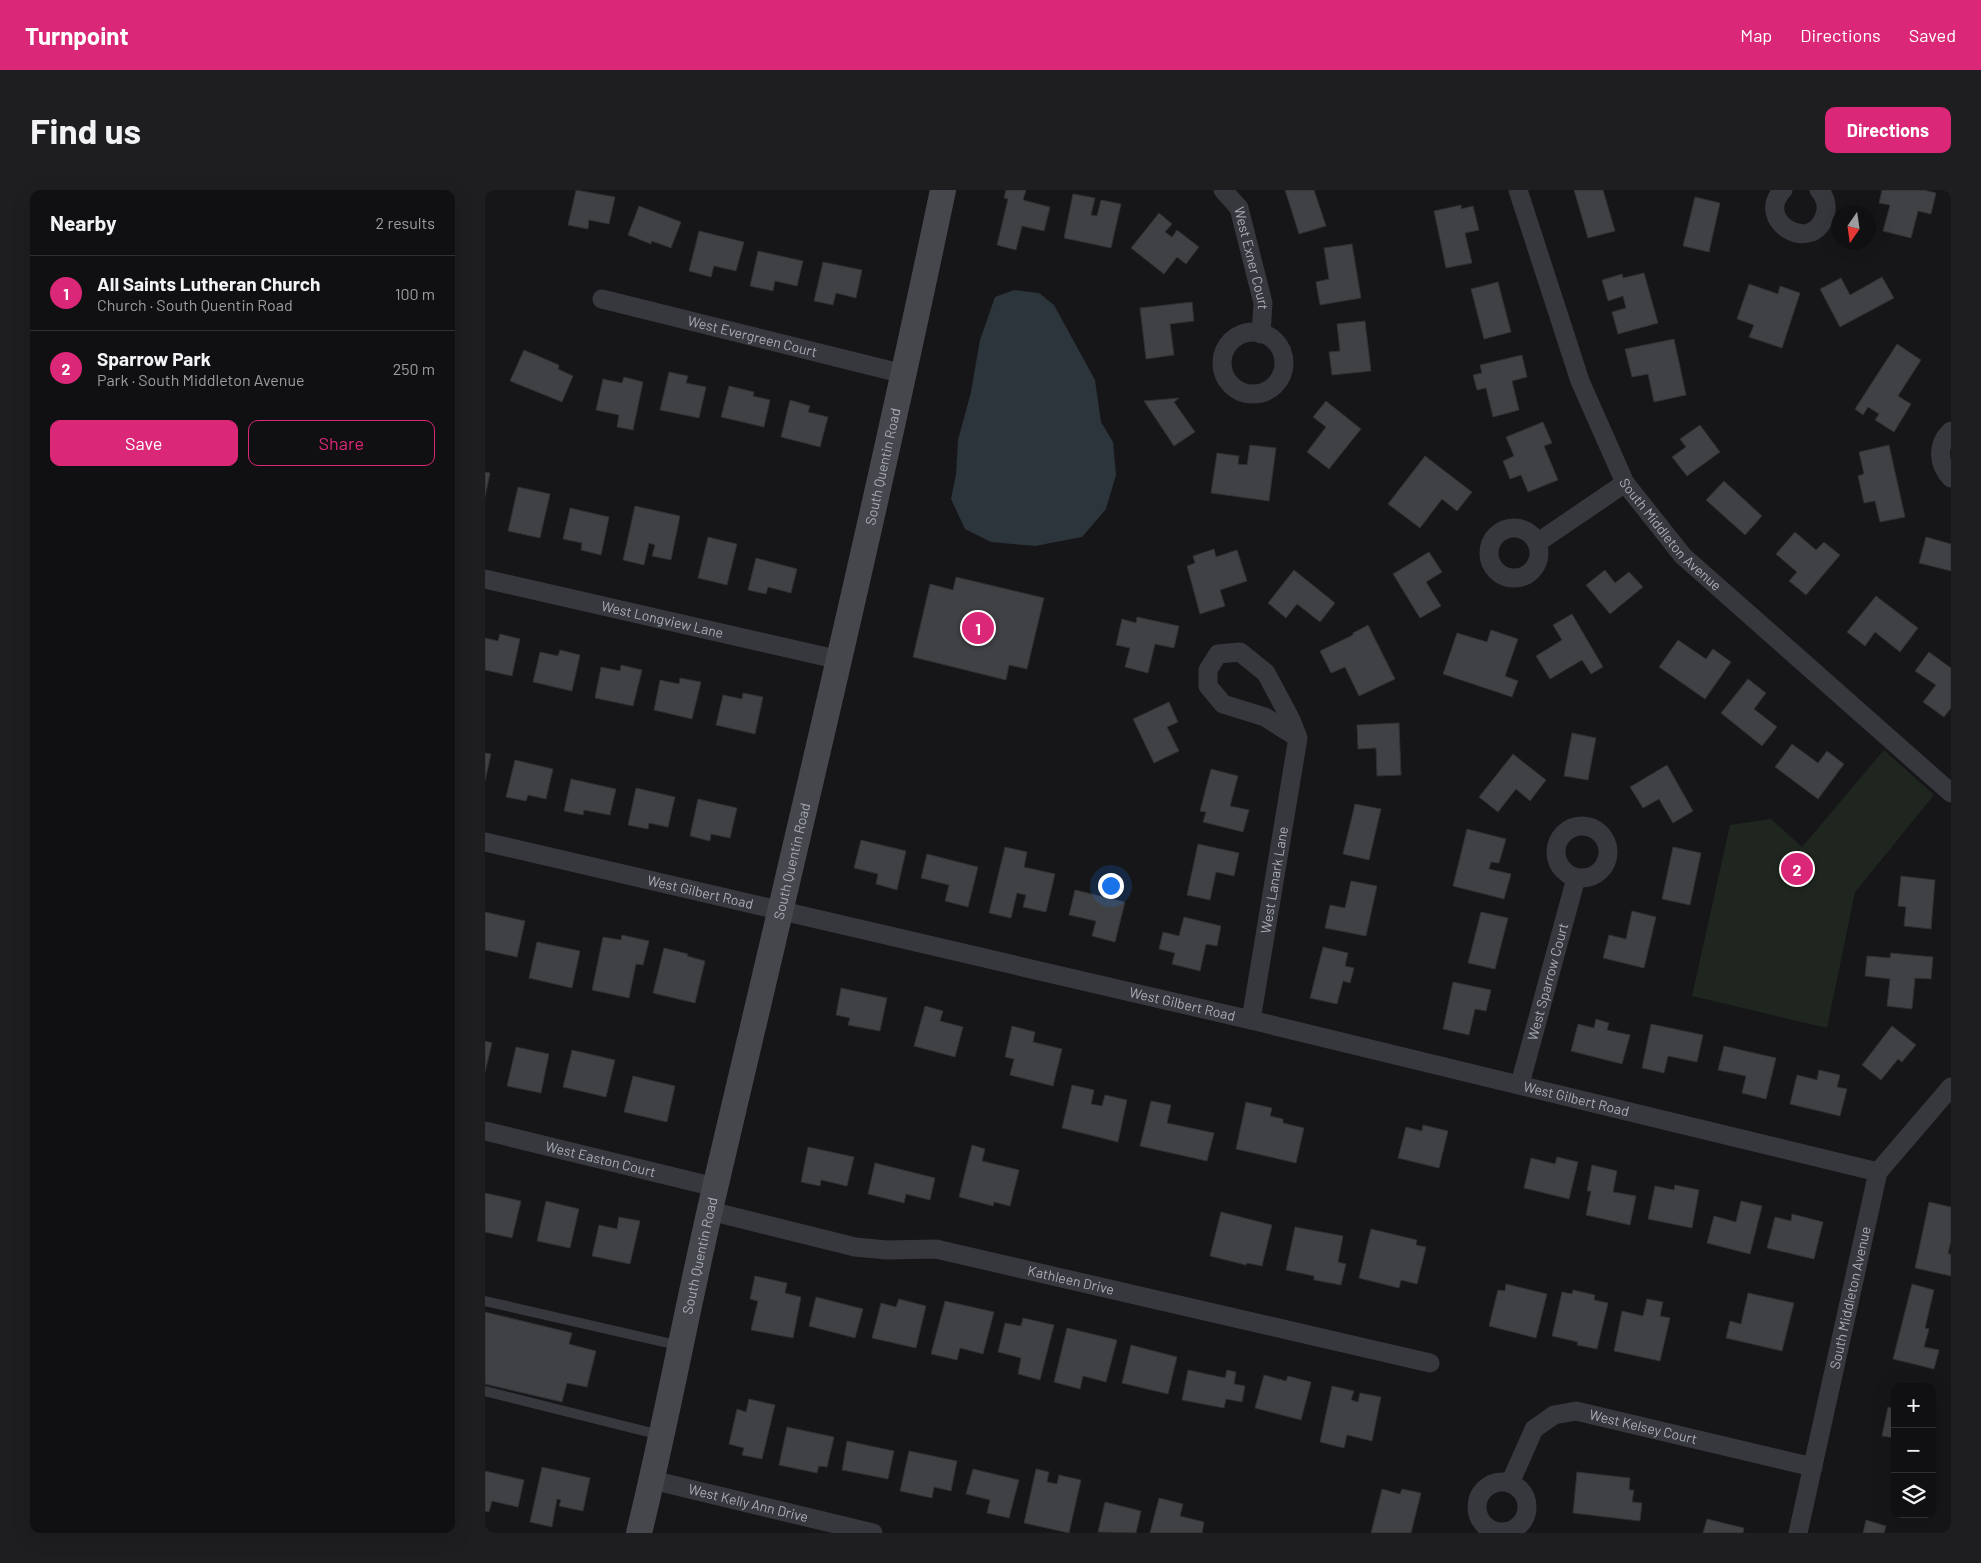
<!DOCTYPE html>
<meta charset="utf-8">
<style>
body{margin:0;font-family:Barlow,sans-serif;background:#1e1e20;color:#f1f3f6}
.controls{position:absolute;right:15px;bottom:15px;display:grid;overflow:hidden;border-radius:10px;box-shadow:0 5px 20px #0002}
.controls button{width:45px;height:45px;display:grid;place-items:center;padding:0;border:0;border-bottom:1px solid #303032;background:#101012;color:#f1f3f6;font:25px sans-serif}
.compass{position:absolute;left:1346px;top:15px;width:45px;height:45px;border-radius:50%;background:#101012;box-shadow:0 5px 20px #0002;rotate:193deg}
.you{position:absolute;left:625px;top:695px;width:18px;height:18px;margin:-12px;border:4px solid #fff;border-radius:50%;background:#1a73e8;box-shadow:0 0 0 8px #1a73e833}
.badge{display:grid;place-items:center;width:32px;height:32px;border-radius:50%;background:#db2777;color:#fff;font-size:16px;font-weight:700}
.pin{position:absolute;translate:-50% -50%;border:2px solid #fff;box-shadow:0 1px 5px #0006}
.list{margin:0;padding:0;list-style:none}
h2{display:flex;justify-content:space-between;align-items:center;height:65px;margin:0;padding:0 20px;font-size:21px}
h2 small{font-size:16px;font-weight:400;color:#9c9d9f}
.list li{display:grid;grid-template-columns:32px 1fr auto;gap:15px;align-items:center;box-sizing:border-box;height:75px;padding:0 20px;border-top:1px solid #303032}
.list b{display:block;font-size:19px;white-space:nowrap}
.list p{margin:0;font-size:16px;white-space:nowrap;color:#9c9d9f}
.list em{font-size:16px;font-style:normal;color:#9c9d9f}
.actions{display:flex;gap:10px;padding:15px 20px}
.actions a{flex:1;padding:11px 0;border:1px solid #db2777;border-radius:10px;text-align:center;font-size:18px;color:#db2777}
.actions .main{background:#db2777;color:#fff}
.icon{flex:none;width:28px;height:28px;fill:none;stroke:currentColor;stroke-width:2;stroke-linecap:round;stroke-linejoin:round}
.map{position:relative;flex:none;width:1466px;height:1343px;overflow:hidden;border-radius:10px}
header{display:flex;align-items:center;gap:30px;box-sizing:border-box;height:70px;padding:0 25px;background:#db2777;color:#fff}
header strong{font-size:24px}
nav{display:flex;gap:28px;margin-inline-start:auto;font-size:18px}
.intro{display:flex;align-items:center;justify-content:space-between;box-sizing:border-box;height:120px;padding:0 30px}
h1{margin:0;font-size:35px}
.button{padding:12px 22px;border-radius:10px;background:#db2777;color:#fff;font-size:18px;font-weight:700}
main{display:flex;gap:30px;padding:0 30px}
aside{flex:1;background:#101012;border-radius:10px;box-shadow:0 5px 20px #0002}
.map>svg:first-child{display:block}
.green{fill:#1e261f}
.water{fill:#2c353c}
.building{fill:#404145;stroke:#303034}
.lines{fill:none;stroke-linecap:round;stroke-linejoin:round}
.service{stroke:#37383d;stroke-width:10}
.minor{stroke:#37383d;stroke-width:19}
.secondary{stroke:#45474d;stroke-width:26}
.labels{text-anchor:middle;stroke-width:4;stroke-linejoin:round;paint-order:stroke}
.street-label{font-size:14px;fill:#a8adb8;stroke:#111113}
</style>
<header>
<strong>Turnpoint</strong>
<nav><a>Map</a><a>Directions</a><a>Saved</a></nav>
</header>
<div class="intro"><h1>Find us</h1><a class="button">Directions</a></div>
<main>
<aside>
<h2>Nearby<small>2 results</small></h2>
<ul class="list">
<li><span class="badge">1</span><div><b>All Saints Lutheran Church</b><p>Church · South Quentin Road</p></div><em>100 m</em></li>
<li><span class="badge">2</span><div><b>Sparrow Park</b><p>Park · South Middleton Avenue</p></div><em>250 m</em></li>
</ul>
<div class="actions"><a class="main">Save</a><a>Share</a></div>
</aside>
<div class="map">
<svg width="1466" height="1343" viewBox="0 0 1466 1343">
<rect width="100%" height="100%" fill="#161618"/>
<polygon class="green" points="1399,560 1449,605 1370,702 1342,838 1207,806 1245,635 1286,629 1317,657"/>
<polygon class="water" points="529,100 554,103 569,115 610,190 616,232 628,252 631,285 621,319 597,347 550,356 506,352 480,339 466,309 471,285 473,250 486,202 495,150 510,107"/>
<g class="building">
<polygon points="91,0 130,7 124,34 104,30 103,39 83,35"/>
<polygon points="521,0 541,0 538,10 565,17 559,41 537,36 531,60 512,55 523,9 519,8"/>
<polygon points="800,0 829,0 841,36 814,44"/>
<polygon points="1089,0 1118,0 1130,41 1103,48"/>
<polygon points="1397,0 1439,0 1451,3 1446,24 1433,21 1426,48 1398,41 1405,15 1394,13"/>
<polygon points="588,4 610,8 606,25 612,26 616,10 636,14 626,58 579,48"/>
<polygon points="1210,7 1235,13 1224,62 1198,56"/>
<polygon points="976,15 976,19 988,16 994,40 980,43 987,73 961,78 949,21"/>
<polygon points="154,16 196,32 186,58 167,51 166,54 143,45"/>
<polygon points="674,23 687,34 680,42 687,47 692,40 714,57 701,74 692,67 679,84 646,58"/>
<polygon points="214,41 259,52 251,81 229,76 226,87 204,81"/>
<polygon points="867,54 876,108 835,115 831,92 844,89 839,58"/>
<polygon points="273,61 318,71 312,96 290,91 288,101 265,96"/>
<polygon points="338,72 377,80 371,108 351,103 348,115 329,111"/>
<polygon points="1159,83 1173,133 1133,144 1127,122 1141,118 1138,106 1123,111 1117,90 1137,84 1138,88"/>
<polygon points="1397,87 1409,108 1355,137 1335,99 1356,88 1365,105"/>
<polygon points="1013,92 1026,142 999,149 986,99"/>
<polygon points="1264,94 1293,104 1295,96 1315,103 1297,158 1264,147 1269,135 1252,129"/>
<polygon points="707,112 709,131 685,134 689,165 661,169 655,118"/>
<polygon points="880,131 886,181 847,185 844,162 855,161 852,134"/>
<polygon points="1189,149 1201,205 1169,212 1163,184 1147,187 1140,159"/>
<polygon points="1412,154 1436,170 1413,206 1426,214 1409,242 1390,230 1394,224 1383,217 1378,225 1370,219"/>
<polygon points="39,160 74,175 73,179 88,186 77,212 25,191"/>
<polygon points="1037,165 1042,187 1027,191 1034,220 1008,227 1001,198 992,200 988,185 997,183 995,175"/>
<polygon points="184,182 203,186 201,193 221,197 214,228 175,220"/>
<polygon points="139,187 158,192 148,240 132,237 134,225 111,220 118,189 137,193"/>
<polygon points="244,196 269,202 268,206 285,210 279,237 236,227"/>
<polygon points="694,208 689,212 710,242 689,256 659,211"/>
<polygon points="305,210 325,216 323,222 343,227 335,257 296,247"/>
<polygon points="841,211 876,239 844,279 822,262 841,237 828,227"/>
<polygon points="1058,232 1067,253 1059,256 1073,290 1043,302 1036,285 1025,289 1018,271 1029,266 1021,247"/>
<polygon points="1215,235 1235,262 1202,286 1187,267 1201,257 1195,249"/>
<polygon points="765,255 791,258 784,311 726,303 732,263 754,266 753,274 762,275"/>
<polygon points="1404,255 1420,327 1395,332 1390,311 1379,313 1373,286 1379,284 1374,262"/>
<polygon points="940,266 987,302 972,321 957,309 935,338 903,314"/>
<polygon points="0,282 5,283 0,307"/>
<polygon points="1239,291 1277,326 1260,345 1221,310"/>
<polygon points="33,297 65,304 55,348 23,341"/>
<polygon points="150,316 195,326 186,370 167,366 170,355 164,353 159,375 138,370"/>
<polygon points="85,318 124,327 116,365 96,360 97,353 78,349"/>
<polygon points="1310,342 1331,360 1339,352 1355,365 1321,405 1304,391 1312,382 1291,364"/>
<polygon points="223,347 252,354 242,395 213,388"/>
<polygon points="1441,347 1466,354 1466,381 1434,373"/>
<polygon points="729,359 731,367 752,360 762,391 735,400 740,416 715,424 702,376 710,373 708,366"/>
<polygon points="944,362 957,382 941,392 956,416 935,428 908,384"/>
<polygon points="271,368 312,379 306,403 283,397 281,404 263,400"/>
<polygon points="809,380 850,413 835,432 812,414 801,428 783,413"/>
<polygon points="1120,380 1130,393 1144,382 1158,397 1125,424 1101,395"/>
<polygon points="471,387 559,408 542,479 524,475 521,490 428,467 445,394 468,400"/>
<polygon points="1391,406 1433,438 1415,462 1390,442 1380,456 1362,442"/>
<polygon points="1087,424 1118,477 1106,484 1097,470 1065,489 1051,466 1077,450 1068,435"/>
<polygon points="652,427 694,436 689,458 670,454 663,483 640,477 645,458 631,455 637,429 651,433"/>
<polygon points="883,435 910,489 874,506 860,477 846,483 835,461 868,445 868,443"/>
<polygon points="1006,440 1033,449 1020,486 1033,491 1027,507 958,484 972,443 1002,452"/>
<polygon points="15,444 35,449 27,486 0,480 0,448 13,451"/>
<polygon points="1193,450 1221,469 1228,459 1246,472 1220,509 1174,477"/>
<polygon points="75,460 95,465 87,501 48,492 55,462 73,466"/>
<polygon points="1444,462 1466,478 1466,518 1459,527 1438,512 1451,495 1430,481"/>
<polygon points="136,475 157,480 148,516 110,508 116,477 135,481"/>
<polygon points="195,488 216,492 207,529 169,520 175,490 194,494"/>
<polygon points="1263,489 1281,503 1269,519 1292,537 1277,556 1236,523"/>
<polygon points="258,503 278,507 270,544 231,535 238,505 257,509"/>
<polygon points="684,512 693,532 682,537 694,561 669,573 648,529"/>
<polygon points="914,533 916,585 892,586 891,558 873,559 872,535"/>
<polygon points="1087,543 1111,548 1103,590 1079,586"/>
<polygon points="1307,554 1333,573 1342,561 1359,574 1333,609 1290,577"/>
<polygon points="0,563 6,564 0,591"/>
<polygon points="1028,564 1061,590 1045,611 1031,599 1013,622 994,607"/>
<polygon points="30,570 68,579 61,609 43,605 41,611 21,607"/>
<polygon points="1182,575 1208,621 1188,633 1174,609 1158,618 1145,597"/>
<polygon points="726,579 753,586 745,616 764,620 758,642 718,632 721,622 715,621"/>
<polygon points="86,589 131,599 125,625 99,620 98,625 79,621"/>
<polygon points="151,598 190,607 183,637 164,633 163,639 143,635"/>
<polygon points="213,609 252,618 245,648 226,644 225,651 205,646"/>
<polygon points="870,614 896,619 884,670 858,664"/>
<polygon points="982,639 1021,649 1014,673 1006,672 1004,679 1026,684 1019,709 968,696"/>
<polygon points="376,650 421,661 412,700 391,694 393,684 369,678"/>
<polygon points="713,654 754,663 749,686 731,682 725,710 702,705"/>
<polygon points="520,657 542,662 539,677 570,684 561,722 538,717 541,705 532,703 526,728 504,723"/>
<polygon points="1188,657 1216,663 1205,715 1177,709"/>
<polygon points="442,664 493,677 483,717 460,711 464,695 436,688"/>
<polygon points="1416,686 1450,690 1446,739 1419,736 1421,717 1413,716"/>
<polygon points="866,691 892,696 881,746 840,738 845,715 860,718"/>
<polygon points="590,700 640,712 630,752 607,746 611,731 584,725"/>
<polygon points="1147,721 1171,727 1159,778 1118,768 1124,745 1141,749"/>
<polygon points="0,722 40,731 32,767 0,760"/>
<polygon points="996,722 1023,728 1010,779 983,773"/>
<polygon points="699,727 736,736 732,756 721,754 715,781 687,774 690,763 674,759 678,742 694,746"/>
<polygon points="137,745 164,751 158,775 151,774 144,808 107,800 118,747 136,750"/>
<polygon points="52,752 95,761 87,798 44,788"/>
<polygon points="838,757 863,763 860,776 869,778 865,793 858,791 852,814 825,808"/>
<polygon points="179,758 203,764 202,766 220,771 210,813 168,803"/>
<polygon points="1406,763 1448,767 1446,789 1430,788 1427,819 1402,816 1405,789 1380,786 1382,766 1405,768"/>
<polygon points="968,792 1006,800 1001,821 990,819 984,845 958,839"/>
<polygon points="356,798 402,808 395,841 363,835 365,828 351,825"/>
<polygon points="440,816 458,821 455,831 478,837 470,867 429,856"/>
<polygon points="1111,829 1124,833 1122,840 1145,845 1137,874 1086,861 1093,834 1109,838"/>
<polygon points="1166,834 1218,845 1212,872 1183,866 1179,883 1157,878"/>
<polygon points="527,836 550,842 548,852 577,859 568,896 525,885 529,869 520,867"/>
<polygon points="1407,836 1431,855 1417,872 1413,869 1396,890 1377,875"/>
<polygon points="0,851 7,853 0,882"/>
<polygon points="1239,856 1291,868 1281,909 1257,903 1261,886 1233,880"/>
<polygon points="31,857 64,864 56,903 22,896"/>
<polygon points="87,860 130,870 121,907 78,897"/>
<polygon points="1334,880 1355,885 1352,897 1362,899 1355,926 1305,914 1312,885 1332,890"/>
<polygon points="148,886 190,896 182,932 139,922"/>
<polygon points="587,895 609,900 606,914 617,916 620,905 642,910 633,952 577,938"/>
<polygon points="666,911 686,915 682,933 729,943 722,971 655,956"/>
<polygon points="761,912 787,918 785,926 798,929 798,933 819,938 811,973 751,959"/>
<polygon points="938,935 963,941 954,978 913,968 921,937 937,941"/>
<polygon points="487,955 500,959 497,971 534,980 525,1016 509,1012 508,1016 474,1007"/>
<polygon points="323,957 369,967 362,996 336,990 335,996 316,992"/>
<polygon points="1072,967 1093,972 1084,1009 1039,998 1046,968 1070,974"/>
<polygon points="390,973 450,988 445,1010 421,1004 419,1013 383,1004"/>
<polygon points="1107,975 1132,981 1128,1002 1151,1006 1145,1035 1101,1025 1106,1001 1102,1001"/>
<polygon points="1190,995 1214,1000 1207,1038 1163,1029 1170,996 1189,1000"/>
<polygon points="0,1003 36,1011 27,1048 0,1042"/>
<polygon points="61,1011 94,1019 85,1058 52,1051"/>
<polygon points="1256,1011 1277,1016 1265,1064 1222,1053 1229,1026 1251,1032"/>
<polygon points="1444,1012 1466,1017 1466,1051 1463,1064 1466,1064 1466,1086 1430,1078"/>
<polygon points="736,1022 787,1035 777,1076 762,1073 761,1075 725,1066"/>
<polygon points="1307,1024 1338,1032 1329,1069 1282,1058 1290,1027 1306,1031"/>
<polygon points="134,1027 155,1031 145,1074 107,1066 114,1035 132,1039"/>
<polygon points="810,1037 858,1046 853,1072 861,1074 856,1095 829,1090 829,1086 801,1080"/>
<polygon points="886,1039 932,1050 931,1055 941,1057 932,1094 916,1090 914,1098 874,1088"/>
<polygon points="270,1086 302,1093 300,1103 316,1107 308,1148 266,1140 273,1111 265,1109"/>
<polygon points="1021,1094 1062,1104 1051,1148 1004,1136 1013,1100 1020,1101"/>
<polygon points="1427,1094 1449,1100 1440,1138 1444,1139 1439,1157 1454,1160 1449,1179 1408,1169"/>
<polygon points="1088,1100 1110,1105 1109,1110 1123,1113 1112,1159 1092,1155 1093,1152 1067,1146 1077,1102 1087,1104"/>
<polygon points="1263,1103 1309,1113 1297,1161 1241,1148 1245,1131 1256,1134"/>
<polygon points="331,1107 378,1119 370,1148 324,1136"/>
<polygon points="414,1109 441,1116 431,1158 387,1148 396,1113 411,1117"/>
<polygon points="1162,1109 1178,1112 1175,1126 1185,1128 1175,1171 1129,1161 1137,1121 1158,1126"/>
<polygon points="460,1111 509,1122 498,1164 475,1158 472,1170 446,1164"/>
<polygon points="0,1122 87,1143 84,1154 111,1161 102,1197 82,1193 77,1212 0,1194"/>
<polygon points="538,1128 569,1135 555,1190 533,1184 536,1168 513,1162 520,1133 536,1136"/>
<polygon points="582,1138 632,1150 621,1192 598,1186 595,1199 569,1192"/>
<polygon points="646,1155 692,1167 683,1204 637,1193"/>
<polygon points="703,1180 740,1188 742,1180 751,1182 749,1194 760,1196 757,1212 741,1209 739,1218 697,1210"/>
<polygon points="779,1185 801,1191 803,1186 826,1192 816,1230 770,1218"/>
<polygon points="847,1196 869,1201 866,1210 873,1212 875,1203 896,1207 887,1251 862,1245 859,1258 835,1252"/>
<polygon points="264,1209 290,1215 277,1269 257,1265 259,1258 244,1254 252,1219 261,1222"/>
<polygon points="1403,1217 1410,1219 1410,1248 1397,1246"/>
<polygon points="302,1237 349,1247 342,1277 334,1276 332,1283 294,1275"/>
<polygon points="362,1251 409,1261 403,1289 357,1280"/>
<polygon points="424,1261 472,1271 466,1301 449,1297 447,1308 415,1301"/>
<polygon points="57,1277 105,1288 98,1321 74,1316 76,1310 72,1309 67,1337 45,1332"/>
<polygon points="488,1279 534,1290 524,1328 502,1323 505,1310 481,1304"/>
<polygon points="551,1279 564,1282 562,1292 572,1294 574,1285 596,1290 584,1343 539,1333"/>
<polygon points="0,1281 39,1290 33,1317 7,1311 4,1322 0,1321"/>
<polygon points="1092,1282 1145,1288 1144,1300 1149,1300 1147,1312 1157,1313 1155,1331 1088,1323"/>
<polygon points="897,1299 915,1304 917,1299 936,1303 926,1343 886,1343"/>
<polygon points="674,1308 698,1314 695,1326 719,1332 717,1343 665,1343"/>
<polygon points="620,1312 656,1321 651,1343 613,1342"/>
<polygon points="1222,1329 1259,1338 1258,1343 1218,1343"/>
<polygon points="1381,1330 1401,1336 1399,1343 1378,1343"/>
</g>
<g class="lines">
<g class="service">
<polyline points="0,1111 196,1156"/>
<polyline points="0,1201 175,1245"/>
</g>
<g class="minor">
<path id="s1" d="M738,0L754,18L778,113L776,144"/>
<path id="s2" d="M1033,0L1095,191L1140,293L1198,366L1466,603"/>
<path d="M1298,0C1268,31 1328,66 1340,25C1343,16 1340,6 1334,0"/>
<path id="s3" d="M117,109L419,184"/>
<circle cx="768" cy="173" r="31"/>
<path d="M1466,241C1451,255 1453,274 1466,288"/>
<circle cx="1029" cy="363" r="25"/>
<polyline points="1052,353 1140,293"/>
<path id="s4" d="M0,389L355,470"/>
<circle cx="1097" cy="662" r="26"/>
<path id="s5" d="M0,652L766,830L1393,982"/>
<path id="s6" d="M766,830L813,548L806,530L781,483L755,462L733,464L723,480V496L738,514L780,527L813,548"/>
<path id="s7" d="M1035,894L1091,688"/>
<path id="s8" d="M0,941L230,997"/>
<path id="s9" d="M225,1021L370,1057L402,1060L451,1059L945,1173"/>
<path id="s10" d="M167,1290L388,1343"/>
<circle cx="1017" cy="1317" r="25"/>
<path id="s11" d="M1025,1293L1049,1239L1069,1225L1091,1221L1328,1277"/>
<path id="s12" d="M1313,1343L1393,982L1466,897"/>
</g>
<path class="secondary" id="s13" d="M154,1343C182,1229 203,1113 230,998C308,666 388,334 458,0"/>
</g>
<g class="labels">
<g class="street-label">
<text dy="5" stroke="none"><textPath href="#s1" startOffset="76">West Exner Court</textPath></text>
<text dy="5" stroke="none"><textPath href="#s3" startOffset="155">West Evergreen Court</textPath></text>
<text dy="5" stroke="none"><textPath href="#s13" startOffset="1094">South Quentin Road</textPath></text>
<text dy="5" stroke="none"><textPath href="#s2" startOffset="381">South Middleton Avenue</textPath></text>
<text dy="5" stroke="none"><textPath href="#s4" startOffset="182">West Longview Lane</textPath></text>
<text dy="5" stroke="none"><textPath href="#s13" startOffset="689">South Quentin Road</textPath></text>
<text dy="5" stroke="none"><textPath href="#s6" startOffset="142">West Lanark Lane</textPath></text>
<text dy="5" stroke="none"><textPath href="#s5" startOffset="221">West Gilbert Road</textPath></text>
<text dy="5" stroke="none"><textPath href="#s7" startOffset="106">West Sparrow Court</textPath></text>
<text dy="5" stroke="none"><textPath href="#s5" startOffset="716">West Gilbert Road</textPath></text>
<text dy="5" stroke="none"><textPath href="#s5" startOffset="1121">West Gilbert Road</textPath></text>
<text dy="5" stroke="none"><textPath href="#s8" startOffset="119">West Easton Court</textPath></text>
<text dy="5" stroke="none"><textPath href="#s13" startOffset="284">South Quentin Road</textPath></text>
<text dy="5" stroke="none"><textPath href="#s9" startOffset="369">Kathleen Drive</textPath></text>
<text dy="5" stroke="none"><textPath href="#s12" startOffset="241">South Middleton Avenue</textPath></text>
<text dy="5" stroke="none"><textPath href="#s11" startOffset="175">West Kelsey Court</textPath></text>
<text dy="5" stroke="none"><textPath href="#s10" startOffset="99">West Kelly Ann Drive</textPath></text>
</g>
</g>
</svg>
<div class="controls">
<button>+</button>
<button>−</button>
<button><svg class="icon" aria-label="layers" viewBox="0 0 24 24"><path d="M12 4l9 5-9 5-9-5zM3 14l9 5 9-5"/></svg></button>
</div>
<svg class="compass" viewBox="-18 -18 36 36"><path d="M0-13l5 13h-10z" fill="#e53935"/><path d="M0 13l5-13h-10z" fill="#9c9d9f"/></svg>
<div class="you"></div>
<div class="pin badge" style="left:493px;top:438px">1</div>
<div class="pin badge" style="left:1312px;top:679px">2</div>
</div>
</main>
